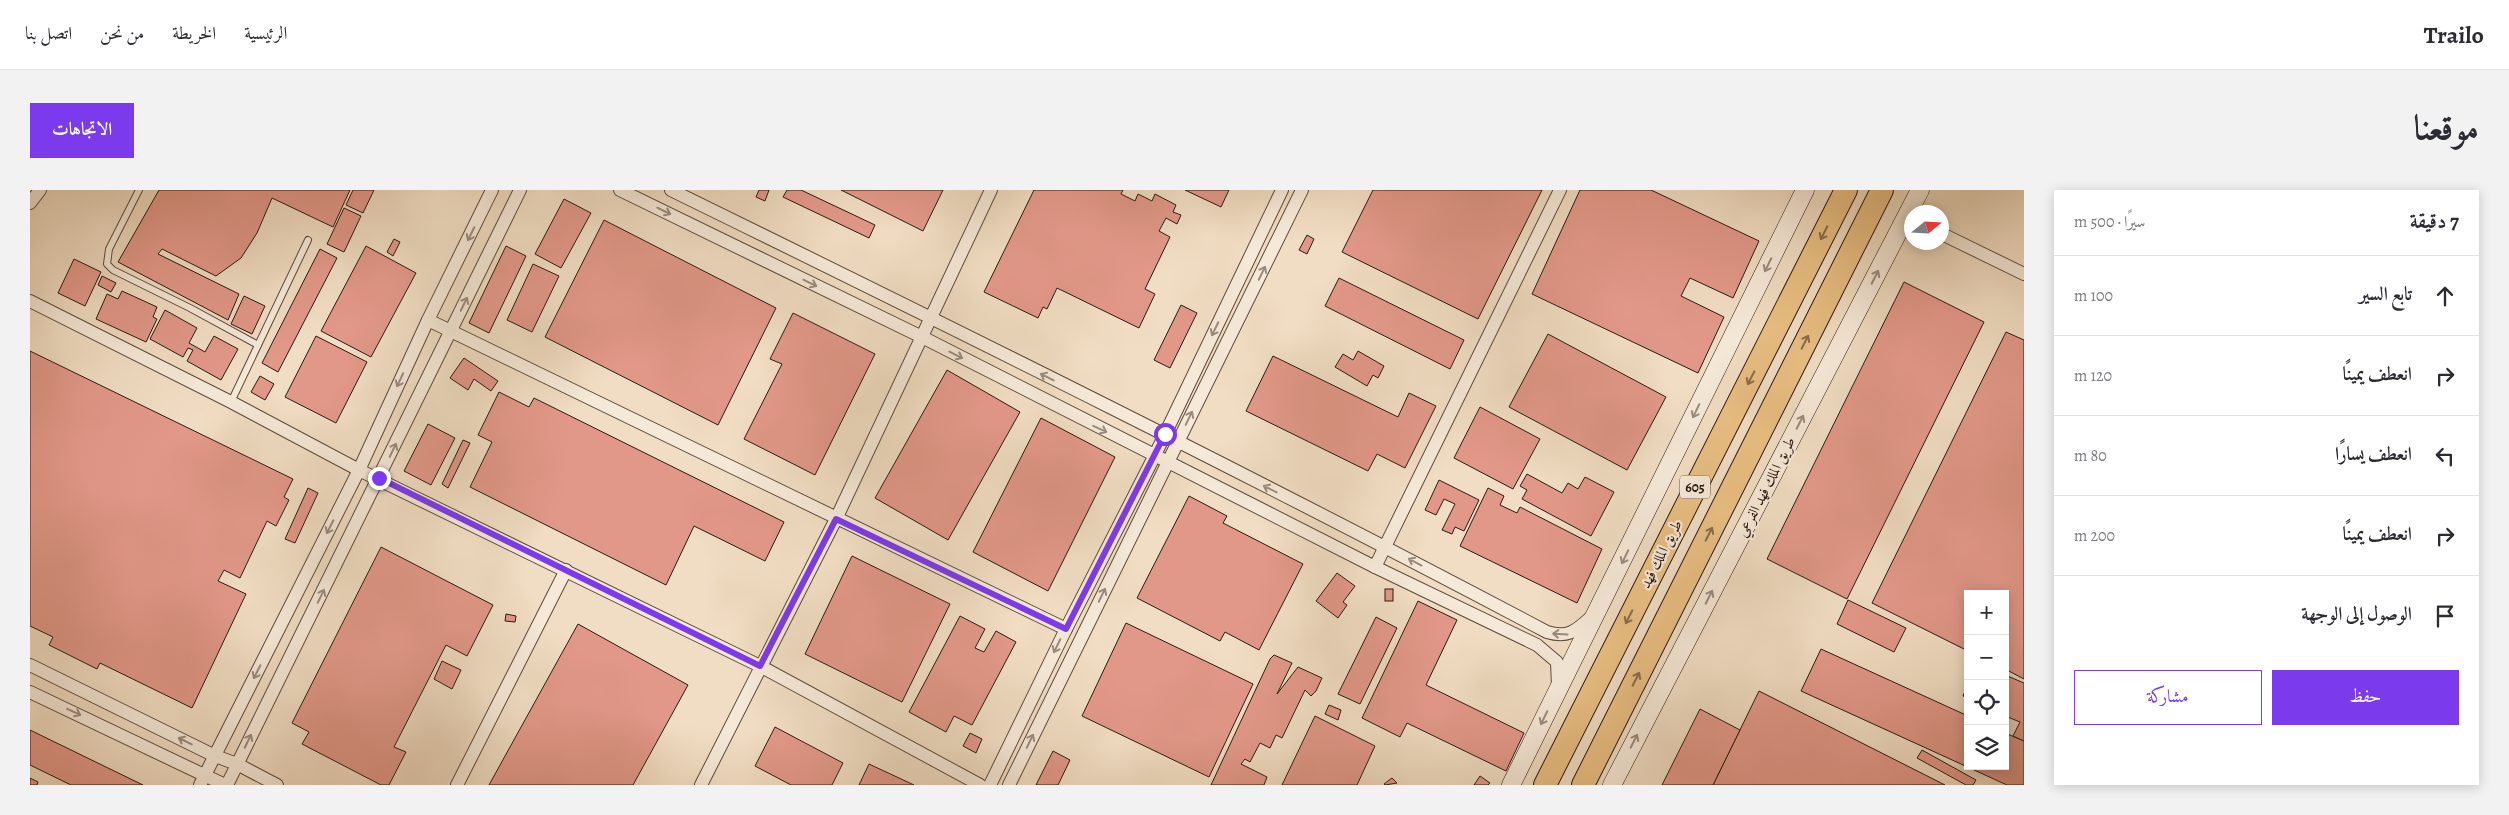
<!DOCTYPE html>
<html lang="ar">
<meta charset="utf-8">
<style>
body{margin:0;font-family:Alegreya,Amiri,serif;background:#f2f2f3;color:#2b2b33;direction:rtl}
.controls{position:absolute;right:15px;bottom:15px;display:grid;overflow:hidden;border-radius:0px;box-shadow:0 2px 12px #0003}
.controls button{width:45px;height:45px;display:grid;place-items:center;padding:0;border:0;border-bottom:1px solid #e1e1e2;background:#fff;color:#2b2b33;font:25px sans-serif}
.compass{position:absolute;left:1874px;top:15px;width:45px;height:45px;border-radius:50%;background:#fff;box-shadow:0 2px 12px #0003;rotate:72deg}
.stop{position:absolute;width:15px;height:15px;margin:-11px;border:4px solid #7c3aed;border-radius:50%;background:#fff}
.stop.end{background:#7c3aed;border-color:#fff;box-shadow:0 1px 5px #0008}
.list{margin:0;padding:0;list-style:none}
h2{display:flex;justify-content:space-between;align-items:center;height:65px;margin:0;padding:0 20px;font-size:21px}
h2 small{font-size:16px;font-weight:400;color:#7c7c81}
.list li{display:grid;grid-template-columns:32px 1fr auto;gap:15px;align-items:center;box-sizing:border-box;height:80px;padding:0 20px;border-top:1px solid #e1e1e2}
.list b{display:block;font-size:19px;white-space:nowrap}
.list em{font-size:16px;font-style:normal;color:#7c7c81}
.actions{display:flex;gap:10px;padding:15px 20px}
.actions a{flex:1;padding:11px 0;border:1px solid #7c3aed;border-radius:0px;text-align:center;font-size:18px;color:#7c3aed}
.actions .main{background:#7c3aed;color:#fff}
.icon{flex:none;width:28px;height:28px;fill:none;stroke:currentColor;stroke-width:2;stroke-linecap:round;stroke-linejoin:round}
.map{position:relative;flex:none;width:1994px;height:595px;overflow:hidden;direction:ltr;border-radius:0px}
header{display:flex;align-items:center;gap:30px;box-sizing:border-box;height:70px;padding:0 25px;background:#fff;border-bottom:1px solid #e1e1e2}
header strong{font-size:24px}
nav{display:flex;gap:28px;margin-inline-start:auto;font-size:18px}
.intro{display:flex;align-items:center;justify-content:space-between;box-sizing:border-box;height:120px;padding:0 30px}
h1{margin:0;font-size:35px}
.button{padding:12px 22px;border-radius:0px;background:#7c3aed;color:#fff;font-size:18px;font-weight:700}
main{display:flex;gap:30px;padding:0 30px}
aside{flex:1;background:#fff;border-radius:0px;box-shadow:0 2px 12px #0003}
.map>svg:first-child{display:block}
.building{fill:#e29889;stroke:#2c1911}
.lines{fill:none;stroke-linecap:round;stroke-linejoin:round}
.service-casing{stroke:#5d4a3e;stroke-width:8}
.minor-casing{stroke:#5d4a3e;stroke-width:14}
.secondary-casing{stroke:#2c1911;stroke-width:19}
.motorway-casing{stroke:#2c1911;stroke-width:24}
.service{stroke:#f6e9d8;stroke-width:6}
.minor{stroke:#f6e9d8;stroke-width:12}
.secondary{stroke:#f6e9d8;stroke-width:18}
.motorway{stroke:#e8be82;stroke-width:22}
.oneway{stroke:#9b8b7e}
.oneway2{stroke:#8a6c4a}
.route{stroke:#7c3aed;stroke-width:6}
.labels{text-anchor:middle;stroke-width:4.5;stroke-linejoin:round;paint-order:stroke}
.shield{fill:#f6e9d8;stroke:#69574d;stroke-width:1}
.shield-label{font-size:14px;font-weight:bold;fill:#2c1911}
.street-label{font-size:15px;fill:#2c1911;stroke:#f6e9d8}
</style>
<header>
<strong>Trailo</strong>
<nav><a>الرئيسية</a><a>الخريطة</a><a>من نحن</a><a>اتصل بنا</a></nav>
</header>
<div class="intro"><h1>موقعنا</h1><a class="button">الاتجاهات</a></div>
<main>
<aside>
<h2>7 دقيقة<small>سيرًا · 500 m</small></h2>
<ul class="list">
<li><svg class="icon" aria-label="ahead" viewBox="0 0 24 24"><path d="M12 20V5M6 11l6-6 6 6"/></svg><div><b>تابع السير</b></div><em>100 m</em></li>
<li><svg class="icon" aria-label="right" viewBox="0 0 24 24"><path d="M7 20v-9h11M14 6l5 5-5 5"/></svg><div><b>انعطف يمينًا</b></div><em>120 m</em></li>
<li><svg class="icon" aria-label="left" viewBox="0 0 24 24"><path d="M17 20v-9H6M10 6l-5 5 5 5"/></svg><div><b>انعطف يسارًا</b></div><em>80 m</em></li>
<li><svg class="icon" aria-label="right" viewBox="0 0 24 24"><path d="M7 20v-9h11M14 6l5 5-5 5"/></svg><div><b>انعطف يمينًا</b></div><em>200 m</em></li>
<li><svg class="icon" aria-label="arrive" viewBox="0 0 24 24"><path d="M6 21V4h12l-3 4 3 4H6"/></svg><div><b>الوصول إلى الوجهة</b></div></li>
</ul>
<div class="actions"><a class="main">حفظ</a><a>مشاركة</a></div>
</aside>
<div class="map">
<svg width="1994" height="595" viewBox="0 0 1994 595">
<rect width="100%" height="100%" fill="#f1ddc3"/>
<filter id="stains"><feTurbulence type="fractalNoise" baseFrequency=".004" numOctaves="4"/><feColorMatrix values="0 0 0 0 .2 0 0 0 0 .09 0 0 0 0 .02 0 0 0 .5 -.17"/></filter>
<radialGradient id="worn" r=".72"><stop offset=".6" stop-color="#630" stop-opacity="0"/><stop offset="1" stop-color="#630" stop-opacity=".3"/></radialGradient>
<g class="building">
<polygon points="129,0 320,0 303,37 242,8 227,43 211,68 186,86 132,59 128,64 209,104 198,130 88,72"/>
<polygon points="323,0 344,0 333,23 316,15"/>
<polygon points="729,0 739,0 735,11 726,7"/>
<polygon points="757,0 771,0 845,35 839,48 753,7"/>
<polygon points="811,0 913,0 893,41"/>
<polygon points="1004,0 1093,0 1091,4 1105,11 1108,4 1122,11 1125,4 1146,15 1143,22 1151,25 1147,34 1136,28 1129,41 1140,47 1115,99 1125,104 1109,138 1027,98 1017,119 1013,117 1008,128 954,102"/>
<polygon points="1155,0 1199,0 1191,17"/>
<polygon points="1343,0 1512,0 1448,129 1312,62"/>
<polygon points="1550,0 1621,0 1729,51 1703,108 1660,88 1651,106 1694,127 1668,183 1502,104"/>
<polygon points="534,9 561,23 531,78 505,64"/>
<polygon points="314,18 331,26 314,62 297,54"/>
<polygon points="574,30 746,118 688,235 515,147"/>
<polygon points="1277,45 1284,49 1277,64 1269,60"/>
<polygon points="364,49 370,52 363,66 357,62"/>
<polygon points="336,56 386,83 341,167 291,141"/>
<polygon points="476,56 496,66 459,143 439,133"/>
<polygon points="290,59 307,68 248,182 232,173"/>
<polygon points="44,69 71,82 55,116 28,103"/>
<polygon points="503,74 529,86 502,142 477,130"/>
<polygon points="72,86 86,93 81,102 68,95"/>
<polygon points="1309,88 1434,150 1420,179 1295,116"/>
<polygon points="1874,92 1954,132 1817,409 1737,369"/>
<polygon points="92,101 127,117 123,127 127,129 116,152 66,129 77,104 88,109"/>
<polygon points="214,106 235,116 222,144 201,134"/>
<polygon points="1151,115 1167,123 1140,178 1124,170"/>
<polygon points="135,120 167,138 159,153 175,162 184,146 208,159 191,190 157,171 163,160 158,158 153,167 120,149"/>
<polygon points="763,123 845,164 785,285 714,249 752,174 740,169"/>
<polygon points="1976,142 1994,150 1994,489 1975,479 1975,404 1938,404 1938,461 1842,413"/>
<polygon points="1518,144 1636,207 1597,280 1479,217"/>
<polygon points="286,146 337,172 306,233 255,207"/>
<polygon points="0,161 263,289 254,307 259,310 246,336 237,331 210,388 194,380 188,391 216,404 162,518 70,473 67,479 19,455 23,447 0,436"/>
<polygon points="1328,161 1354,176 1348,188 1343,185 1337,196 1305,177 1313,164 1323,170"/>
<polygon points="1243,166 1368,227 1379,203 1406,216 1375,278 1347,264 1338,281 1216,221"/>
<polygon points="434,168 468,191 461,201 444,189 438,200 420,188"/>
<polygon points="917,180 990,222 918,350 845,308"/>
<polygon points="230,186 244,194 235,210 221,202"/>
<polygon points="469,202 499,217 504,208 754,332 735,371 664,336 636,395 440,297 462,252 448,245"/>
<polygon points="1450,217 1510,249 1483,299 1424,268"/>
<polygon points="1011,228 1085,267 1018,401 943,362"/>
<polygon points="398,234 425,248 401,295 374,281"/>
<polygon points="433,250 440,253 418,298 412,294"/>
<polygon points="1497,284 1532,303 1538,293 1548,299 1555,287 1584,302 1561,346 1492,309 1497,300 1490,296"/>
<polygon points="1409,290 1449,310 1434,341 1425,337 1422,344 1412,340 1425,314 1414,309 1406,325 1395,320"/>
<polygon points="278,298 288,303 265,353 255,349"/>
<polygon points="1458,298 1474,306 1470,315 1487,323 1490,317 1572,359 1547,413 1430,356"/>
<polygon points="1159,306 1197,326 1193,333 1273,374 1229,460 1195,442 1190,451 1107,408"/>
<polygon points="351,357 463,415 437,466 416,455 364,557 376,562 359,595 351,595 272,554 279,542 262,533"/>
<polygon points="822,366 920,414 872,512 775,464"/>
<polygon points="1307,383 1325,396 1313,412 1317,415 1308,428 1286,411"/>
<rect x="1355" y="399" width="8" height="12"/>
<polygon points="1818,410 1876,438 1864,462 1807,434"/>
<polygon points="1388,411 1427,430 1396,495 1494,543 1476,581 1377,533 1370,547 1332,528"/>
<polygon points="476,424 486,426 485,432 475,431"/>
<polygon points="930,426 955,439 945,458 954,462 966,441 986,452 942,535 924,526 916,542 879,522"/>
<polygon points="1346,427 1367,438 1330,514 1308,504"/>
<polygon points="1096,433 1223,494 1179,587 1052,526"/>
<polygon points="548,434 658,495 603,595 459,595"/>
<polygon points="1791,459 1938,526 1938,576 1975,576 1975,543 1994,551 1994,595 1977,595 1771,501"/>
<polygon points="1244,465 1262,473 1247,504 1268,477 1292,488 1286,501 1281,506 1275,500 1252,548 1246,545 1240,558 1230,553 1220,572 1215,569 1211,574 1237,587 1234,595 1181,595 1240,469"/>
<polygon points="412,471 431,480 422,499 404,489"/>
<polygon points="1975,485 1994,493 1994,551 1983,546 1990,532 1975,526"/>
<polygon points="1938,494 1938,508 1933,506"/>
<polygon points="1729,501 1915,595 1683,595"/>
<polygon points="1299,515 1311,520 1308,530 1295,524"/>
<polygon points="1670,519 1710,540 1683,595 1632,595"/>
<polygon points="1285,526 1345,556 1327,595 1252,595"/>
<polygon points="745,537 813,573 802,595 761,595 725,576"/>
<polygon points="0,540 113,595 41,595 0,575"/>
<polygon points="940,543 952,549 946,563 933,556"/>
<polygon points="1892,560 1946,590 1943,595 1936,595 1887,568"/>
<polygon points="1023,561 1040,570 1028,595 1006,595"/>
<polygon points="839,574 884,595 829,595"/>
<polygon points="1450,586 1460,593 1458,595 1444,595"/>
<polygon points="0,588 8,592 7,595 0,595"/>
<polygon points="1362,588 1367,593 1355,595 1354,594"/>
</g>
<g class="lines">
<g class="service-casing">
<g id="service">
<polyline points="109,0 79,59 77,74 83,80 160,118 228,155"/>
<polyline points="201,212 278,50"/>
</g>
</g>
<g class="minor-casing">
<g id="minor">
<polyline points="590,0 892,147 1345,377 1507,455 1527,472 1528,497"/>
<path d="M641,0C935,144 1228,289 1517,442C1537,448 1545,442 1560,428"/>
<polyline points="0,13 10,0"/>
<polyline points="1912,44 1994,84"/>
<polyline points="0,111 201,212 329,280 730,476 950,595"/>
<polyline points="398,130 1036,439"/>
<polyline points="1345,377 1530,0"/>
<polyline points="0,475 185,566 207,574 247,595"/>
<polyline points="0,502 195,595"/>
<polyline points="170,595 329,280 398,130 462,0"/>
<polyline points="197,595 490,0"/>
<polyline points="427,595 536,380"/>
<polyline points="671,595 806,329 961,0"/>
<polyline points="960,595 1036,439 1125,265 1252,0"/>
<polyline points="979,595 1272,0"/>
</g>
</g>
<g class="secondary-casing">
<g id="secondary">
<polyline points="1481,595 1775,0"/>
<polyline points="1582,595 1890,0"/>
</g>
</g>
<g class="motorway-casing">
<g id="motorway">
<polyline points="1515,595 1816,0"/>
<polyline points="1553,595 1852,0"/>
</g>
</g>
<use href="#service" class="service"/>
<use href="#minor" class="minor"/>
<use href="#secondary" class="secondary"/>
<use href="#motorway" class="motorway"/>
</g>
<defs><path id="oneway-shaft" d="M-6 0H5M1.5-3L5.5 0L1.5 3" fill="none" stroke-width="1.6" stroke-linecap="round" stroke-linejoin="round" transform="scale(1.25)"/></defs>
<g class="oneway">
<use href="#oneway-shaft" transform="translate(634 21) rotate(26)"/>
<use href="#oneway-shaft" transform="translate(441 44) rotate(116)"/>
<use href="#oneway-shaft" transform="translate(1738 75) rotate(116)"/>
<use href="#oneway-shaft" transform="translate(1232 83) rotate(-64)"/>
<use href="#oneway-shaft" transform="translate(1845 87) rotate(-63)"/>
<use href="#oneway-shaft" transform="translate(780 93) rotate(26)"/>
<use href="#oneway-shaft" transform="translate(434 114) rotate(-64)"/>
<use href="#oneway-shaft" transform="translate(1185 139) rotate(116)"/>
<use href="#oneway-shaft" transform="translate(926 165) rotate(27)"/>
<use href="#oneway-shaft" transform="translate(1017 187) rotate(-153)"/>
<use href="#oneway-shaft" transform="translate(370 190) rotate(115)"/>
<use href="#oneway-shaft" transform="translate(1666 221) rotate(116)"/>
<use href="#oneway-shaft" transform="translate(1159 228) rotate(-64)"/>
<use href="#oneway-shaft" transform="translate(1770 232) rotate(-63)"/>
<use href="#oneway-shaft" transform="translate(1070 239) rotate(25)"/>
<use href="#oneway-shaft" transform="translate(363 260) rotate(-64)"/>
<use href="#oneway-shaft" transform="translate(1240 299) rotate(-153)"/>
<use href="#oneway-shaft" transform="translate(300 337) rotate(117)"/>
<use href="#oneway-shaft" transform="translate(1595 367) rotate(116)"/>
<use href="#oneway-shaft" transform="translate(1385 372) rotate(-152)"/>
<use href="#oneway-shaft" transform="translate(1072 405) rotate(-64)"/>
<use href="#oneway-shaft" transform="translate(291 406) rotate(-64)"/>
<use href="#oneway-shaft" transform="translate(1679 407) rotate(-63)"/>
<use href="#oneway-shaft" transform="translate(1530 444) rotate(-177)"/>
<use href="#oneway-shaft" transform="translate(1027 456) rotate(116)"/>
<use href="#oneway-shaft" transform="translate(227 482) rotate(117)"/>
<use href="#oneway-shaft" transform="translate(44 522) rotate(25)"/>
<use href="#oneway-shaft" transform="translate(1514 528) rotate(116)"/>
<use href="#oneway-shaft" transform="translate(155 551) rotate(-154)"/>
<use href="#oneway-shaft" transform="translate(218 551) rotate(-64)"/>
<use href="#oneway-shaft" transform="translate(1000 551) rotate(-64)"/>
<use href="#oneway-shaft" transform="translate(1604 551) rotate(-63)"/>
</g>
<g class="oneway2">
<use href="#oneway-shaft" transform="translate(1794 43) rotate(117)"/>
<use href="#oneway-shaft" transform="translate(1775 152) rotate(-63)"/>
<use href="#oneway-shaft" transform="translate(1721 188) rotate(117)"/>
<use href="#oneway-shaft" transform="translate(1679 344) rotate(-63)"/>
<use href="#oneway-shaft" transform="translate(1599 427) rotate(117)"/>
<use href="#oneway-shaft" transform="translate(1606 489) rotate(-63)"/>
</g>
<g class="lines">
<polyline class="route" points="349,288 730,476 806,329 1036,439 1135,244"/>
</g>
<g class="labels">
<rect class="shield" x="1650" y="285.5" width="30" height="23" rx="4"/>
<g class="shield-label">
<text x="1665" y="302">605</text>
</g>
<g class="street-label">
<text transform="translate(1736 297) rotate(-63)" y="5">طريق الملك فهد الفرعي</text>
<text transform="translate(1631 364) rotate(-63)" y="5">طريق الملك فهد</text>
</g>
</g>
<rect width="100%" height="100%" filter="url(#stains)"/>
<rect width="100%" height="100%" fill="url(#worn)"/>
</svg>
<div class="controls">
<button>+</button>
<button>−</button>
<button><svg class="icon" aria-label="locate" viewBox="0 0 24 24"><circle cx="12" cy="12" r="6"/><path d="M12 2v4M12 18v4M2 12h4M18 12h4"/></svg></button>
<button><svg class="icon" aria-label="layers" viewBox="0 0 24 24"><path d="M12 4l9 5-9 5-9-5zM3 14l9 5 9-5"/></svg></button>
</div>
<svg class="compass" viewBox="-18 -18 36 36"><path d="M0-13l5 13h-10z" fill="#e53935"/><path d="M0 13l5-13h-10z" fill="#7c7c81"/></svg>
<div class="stop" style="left:1135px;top:244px"></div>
<div class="stop end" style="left:349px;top:288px"></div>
</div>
</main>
